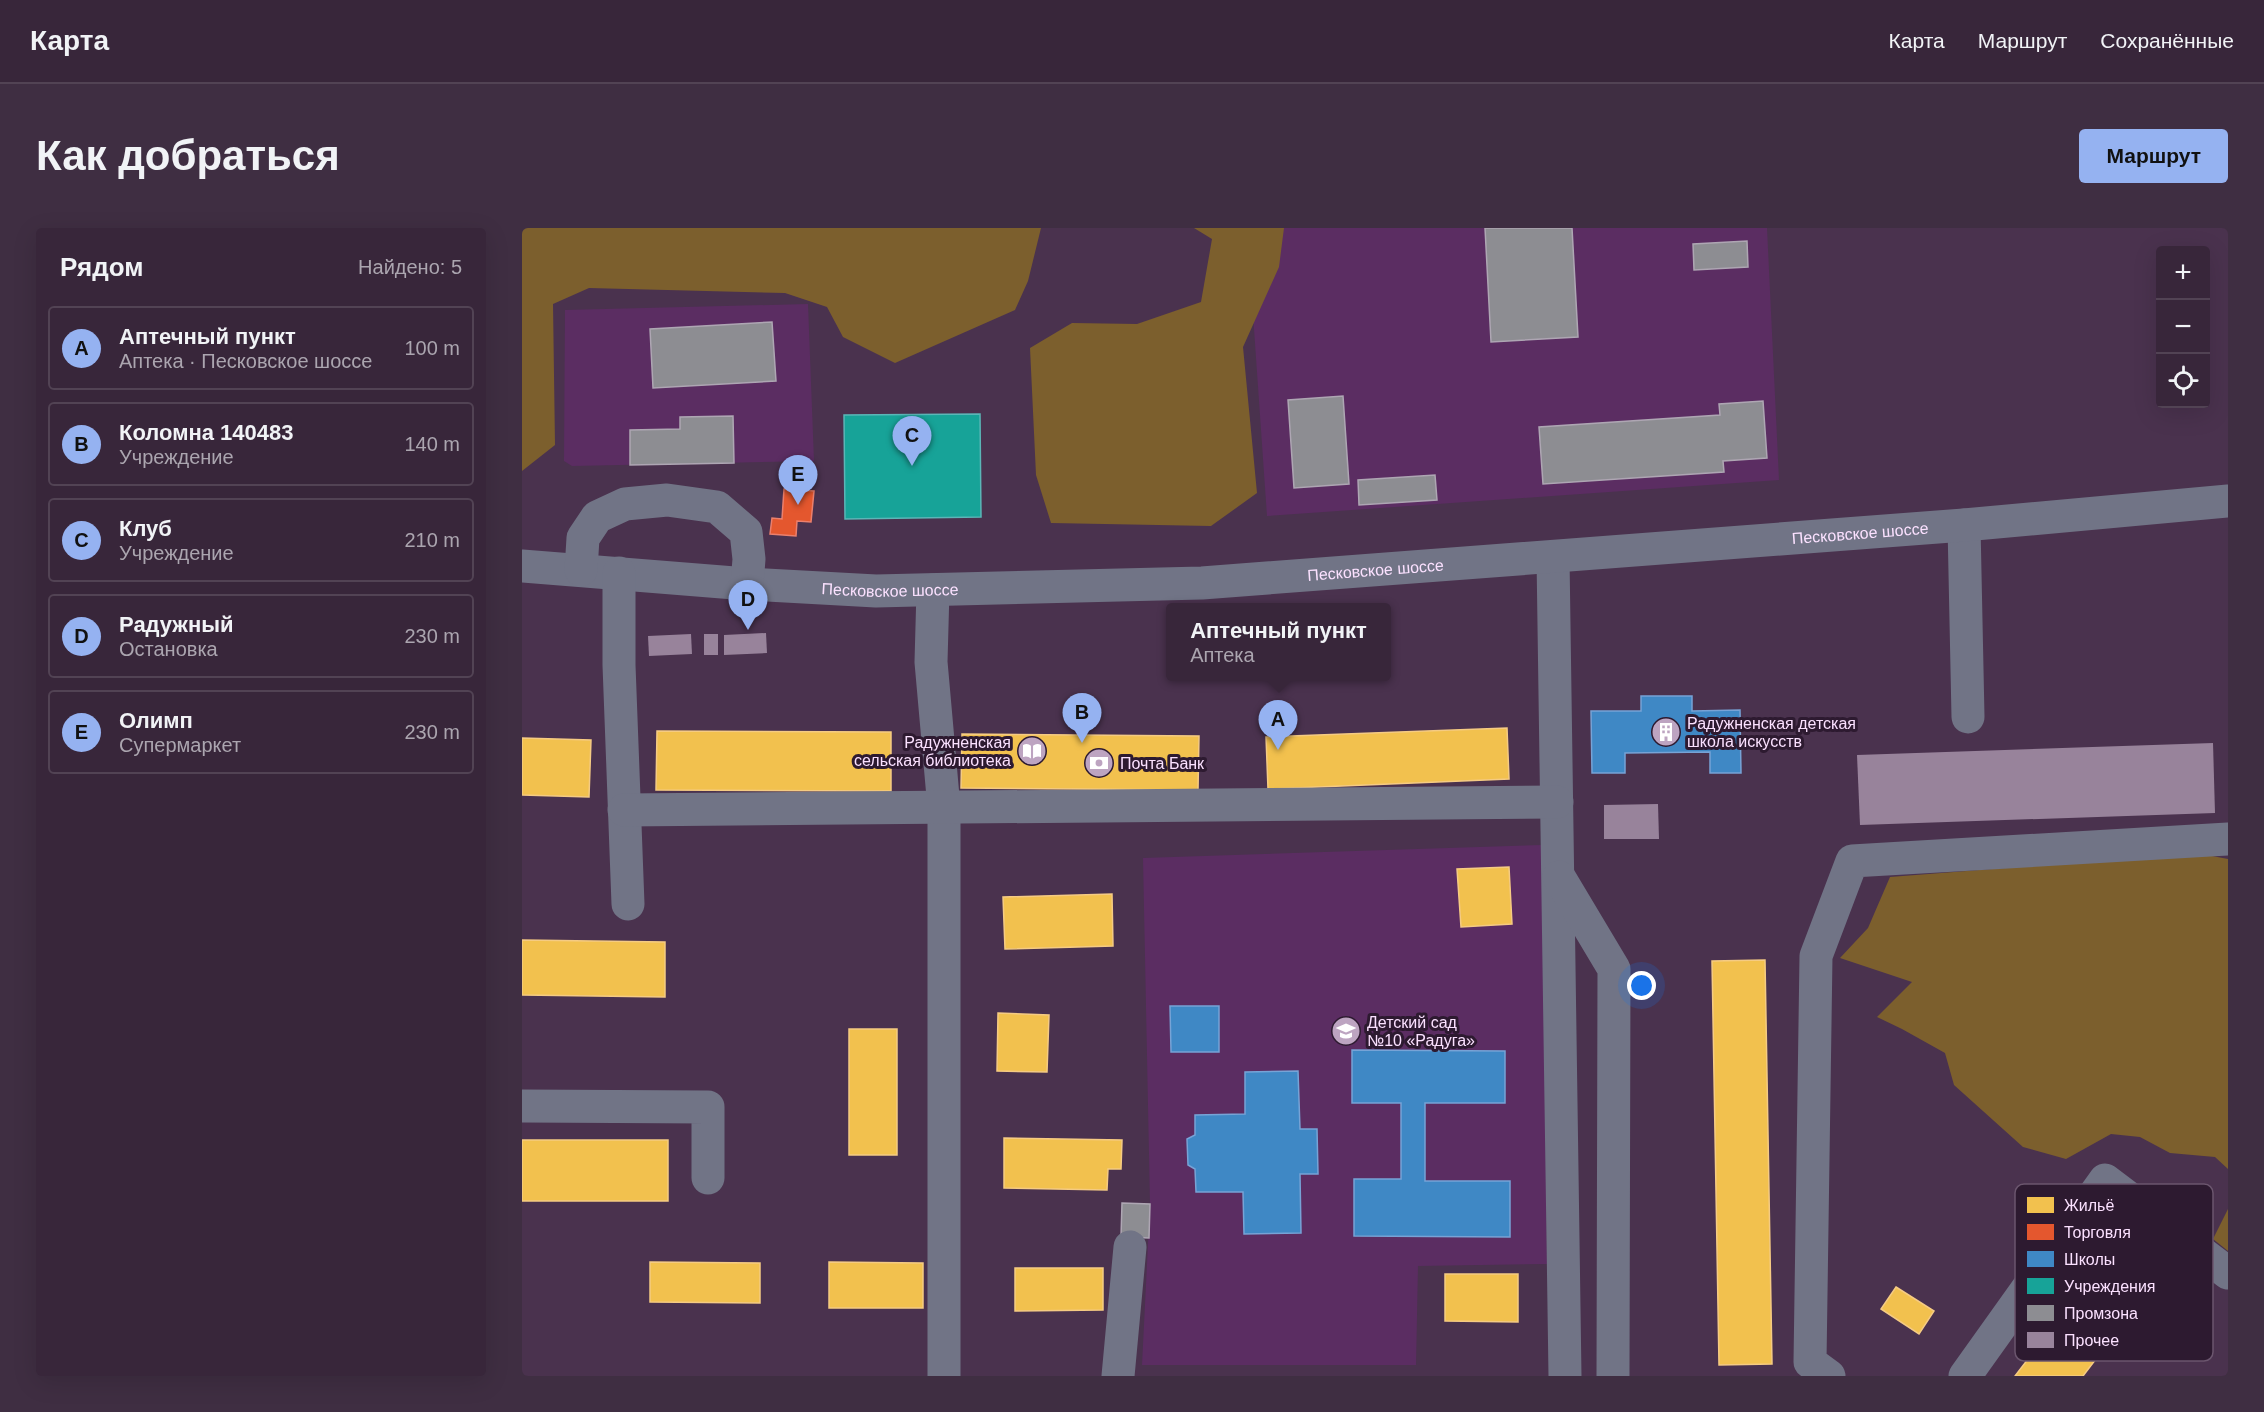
<!DOCTYPE html>
<html lang="ru">
<meta charset="utf-8">
<style>
body{margin:0;font-family:Helvetica,sans-serif;background:#3f2e42;color:#f1f3f6}
.controls{position:absolute;right:18px;top:18px;display:grid;overflow:hidden;border-radius:6px;box-shadow:0 6px 24px #0002}
.controls button{width:54px;height:54px;display:grid;place-items:center;padding:0;border:0;border-bottom:2px solid #524354;background:#38263a;color:#f1f3f6;font:30px sans-serif}
.you{position:absolute;left:1120px;top:758px;width:21px;height:21px;margin:-15px;border:4px solid #fff;border-radius:50%;background:#1a73e8;box-shadow:0 0 0 9px #1a73e833}
.badge{display:grid;place-items:center;width:39px;height:39px;border-radius:50%;background:#95b2f1;color:#111;font-size:20px;font-weight:700}
.pin{position:absolute;translate:-50% -50px;filter:drop-shadow(0 2px 3px #0008)}
.pin::after{content:'';position:absolute;top:32px;width:21px;height:18px;background:inherit;clip-path:polygon(0 0,100% 0,50% 100%)}
.popup{position:absolute;left:644px;top:375px;width:225px;height:78px;box-sizing:border-box;display:grid;place-content:center;border-radius:6px;background:#38263a;filter:drop-shadow(0 2px 4px #0005);font-size:20px;white-space:nowrap;color:#aba5af}
.popup b{font-size:22px;color:#f1f3f6}
.popup::after{content:'';position:absolute;left:50%;top:100%;margin-left:-12px;border:12px solid transparent;border-top-color:#38263a}
.list{margin:0;padding:0;list-style:none}
h2{display:flex;justify-content:space-between;align-items:center;height:78px;margin:0;padding:0 24px;font-size:26px}
h2 small{font-size:20px;font-weight:400;color:#aba5af}
.list li{display:grid;grid-template-columns:39px 1fr auto;gap:18px;align-items:center;box-sizing:border-box;height:84px;margin:0 12px 12px;padding:0 12px;border:2px solid #524354;border-radius:6px}
.list b{display:block;font-size:22px;white-space:nowrap}
.list p{margin:0;font-size:20px;white-space:nowrap;color:#aba5af}
.list em{font-size:20px;font-style:normal;color:#aba5af}
.icon{flex:none;width:33px;height:33px;fill:none;stroke:currentColor;stroke-width:2;stroke-linecap:round;stroke-linejoin:round}
.map{position:relative;flex:none;width:1706px;height:1148px;overflow:hidden;border-radius:6px}
header{display:flex;align-items:center;gap:36px;box-sizing:border-box;height:84px;padding:0 30px;background:#38263a;border-bottom:2px solid #524354}
header strong{font-size:28px}
nav{display:flex;gap:33px;margin-inline-start:auto;font-size:21px}
.intro{display:flex;align-items:center;justify-content:space-between;box-sizing:border-box;height:144px;padding:0 36px}
h1{margin:0;font-size:42px}
.button{padding:15px 27px;border-radius:6px;background:#95b2f1;color:#111;font-size:21px;font-weight:700}
main{display:flex;gap:36px;padding:0 36px}
aside{flex:1;background:#38263a;border-radius:6px;box-shadow:0 6px 24px #0002}
.map>svg:first-child{display:block}
.built{fill:#5b2d62}
.forest{fill:#7c5f2d}
.homes{fill:#f2c14e;stroke:#f5cb83;stroke-width:1.5}
.shops{fill:#e4572e;stroke:#eb806d;stroke-width:1.5}
.schools{fill:#3f88c5;stroke:#77a3d6;stroke-width:1.5}
.public{fill:#17a398;stroke:#5bb6b7;stroke-width:1.5}
.industry{fill:#8d8d92;stroke:#aea6b3;stroke-width:1.5}
.building{fill:#98839b}
.lines{fill:none;stroke-linecap:round;stroke-linejoin:round}
.minor{stroke:#717486;stroke-width:33}
.labels{text-anchor:middle;stroke-width:6;stroke-linejoin:round;paint-order:stroke}
.street-label{font-size:16px;fill:#fbe1ff;stroke:#2d1a30}
.poi-label{font-size:16px;fill:#fbe1ff;stroke:#2d1a30;text-anchor:start}
.key{fill:#2d1a30;stroke:#6b566e;stroke-width:1.5}
.key-label{font-size:16px;fill:#fbe1ff}
</style>
<header>
<strong>Карта</strong>
<nav><a>Карта</a><a>Маршрут</a><a>Сохранённые</a></nav>
</header>
<div class="intro"><h1>Как добраться</h1><a class="button">Маршрут</a></div>
<main>
<aside>
<h2>Рядом<small>Найдено: 5</small></h2>
<ul class="list">
<li><span class="badge">A</span><div><b>Аптечный пункт</b><p>Аптека · Песковское шоссе</p></div><em>100 m</em></li>
<li><span class="badge">B</span><div><b>Коломна 140483</b><p>Учреждение</p></div><em>140 m</em></li>
<li><span class="badge">C</span><div><b>Клуб</b><p>Учреждение</p></div><em>210 m</em></li>
<li><span class="badge">D</span><div><b>Радужный</b><p>Остановка</p></div><em>230 m</em></li>
<li><span class="badge">E</span><div><b>Олимп</b><p>Супермаркет</p></div><em>230 m</em></li>
</ul>
</aside>
<div class="map">
<svg width="1706" height="1148" viewBox="0 0 1706 1148">
<rect width="100%" height="100%" fill="#4a324e"/>
<g class="built">
<polygon points="725,0 1245,0 1257,252 745,288"/>
<polygon points="286,76 292,233 50,238 42,233 43,82"/>
<polygon points="1021,617 1025,1036 896,1038 894,1137 620,1137 628,976 621,630"/>
</g>
<g class="forest">
<polygon points="0,0 519,0 506,53 493,82 373,135 321,109 305,79 263,65 67,60 31,76 33,217 0,243"/>
<polygon points="672,0 762,0 757,39 721,119 735,265 689,298 529,295 514,247 508,120 550,95 615,96 679,74 690,11"/>
<polygon points="1674,625 1706,631 1706,941 1693,929 1648,925 1618,909 1589,906 1544,931 1501,919 1432,857 1423,825 1380,801 1355,789 1390,754 1318,730 1346,700 1368,649"/>
<polygon points="1706,981 1706,1023 1691,1011"/>
</g>
<g class="homes">
<polygon points="985,500 987,551 746,561 744,509"/>
<polygon points="135,503 369,504 369,563 134,562"/>
<polygon points="440,506 677,508 676,562 439,560"/>
<polygon points="0,510 69,512 67,569 0,567"/>
<polygon points="987,639 990,696 939,699 935,641"/>
<polygon points="590,666 591,718 483,721 481,669"/>
<polygon points="0,712 143,714 143,769 0,767"/>
<polygon points="1243,732 1250,1136 1197,1137 1190,733"/>
<polygon points="476,785 527,787 525,844 475,843"/>
<rect x="327" y="801" width="48" height="126"/>
<polygon points="482,910 600,912 599,941 586,941 585,962 482,960"/>
<rect x="0" y="912" width="146" height="61"/>
<polygon points="1601,1007 1644,1039 1561,1148 1493,1148"/>
<polygon points="128,1034 238,1035 238,1075 128,1074"/>
<polygon points="307,1034 401,1035 401,1080 307,1080"/>
<polygon points="493,1040 581,1040 581,1082 493,1083"/>
<polygon points="923,1046 996,1046 996,1094 923,1093"/>
<polygon points="1374,1059 1412,1083 1397,1106 1359,1081"/>
</g>
<polygon class="shops" points="262,261 292,263 289,294 275,293 274,308 248,306 250,290 260,291"/>
<g class="schools">
<polygon points="1119,468 1170,468 1170,483 1218,482 1219,545 1188,545 1188,524 1103,525 1103,545 1070,545 1069,483 1119,483"/>
<polygon points="648,778 697,778 697,824 649,824"/>
<polygon points="830,822 983,823 983,875 903,875 903,953 988,953 988,1009 832,1008 832,951 879,951 879,875 830,875"/>
<polygon points="776,843 778,901 795,901 796,946 778,946 779,1005 722,1006 721,964 674,964 673,941 666,937 665,911 673,907 673,887 723,886 723,844"/>
</g>
<polygon class="public" points="458,186 459,289 323,291 322,187"/>
<g class="industry">
<polygon points="963,0 1050,0 1056,109 969,114"/>
<polygon points="1225,13 1226,39 1172,42 1171,16"/>
<polygon points="250,94 254,153 131,160 128,101"/>
<polygon points="821,168 827,256 772,260 766,172"/>
<polygon points="1241,173 1245,230 1201,233 1202,244 1021,256 1017,199 1198,187 1197,176"/>
<polygon points="211,188 212,235 108,237 108,202 158,201 158,189"/>
<polygon points="913,247 915,272 837,277 836,252"/>
<polygon points="600,975 628,976 627,1010 599,1009"/>
</g>
<g class="building">
<polygon points="244,405 245,425 202,427 202,407"/>
<polygon points="169,406 170,426 127,428 126,408"/>
<rect x="182" y="406" width="14" height="21"/>
<polygon points="1691,515 1693,585 1338,597 1335,527"/>
<polygon points="1136,576 1137,611 1082,611 1082,577"/>
</g>
<g class="lines">
<g class="minor">
<polyline points="1442,297 1446,489"/>
<polyline points="1031,329 1043,1148"/>
<path id="s1" d="M0,338L225,356L354,363L680,355L1442,297L1706,273"/>
<polyline points="59,342 61,310 75,289 103,276 145,272 195,279 224,304 227,331 225,356"/>
<polyline points="97,345 97,437 106,676"/>
<polyline points="411,362 409,434 422,580 422,1148"/>
<polyline points="102,582 1035,574"/>
<polyline points="1037,649 1092,741 1091,1148"/>
<polyline points="0,878 186,879 186,950"/>
<polyline points="596,1148 608,1019"/>
<polyline points="1307,1148 1288,1134 1294,728 1330,633 1706,611"/>
<polyline points="1443,1148 1583,952 1706,1045"/>
</g>
</g>
<defs>
<g id="building-disc" transform="scale(1.5)"><circle r="9.5" fill="#bda4c1" stroke="#2d1a30"/><path d="M-4-6H4V6H1V3H-1V6H-4ZM-2.5-4.3h1.7v1.8h-1.7ZM.8-4.3h1.7v1.8H.8ZM-2.5-1h1.7V.8h-1.7ZM.8-1h1.7V.8H.8Z" fill="#fff"/></g>
<g id="library-disc" transform="scale(1.5)"><circle r="9.5" fill="#bda4c1" stroke="#2d1a30"/><path d="M-6-4Q-3-5.5-.7-3.5V5Q-3 3-6 4ZM6-4Q3-5.5 .7-3.5V5Q3 3 6 4Z" fill="#fff"/></g>
<g id="bank-disc" transform="scale(1.5)"><circle r="9.5" fill="#bda4c1" stroke="#2d1a30"/><path d="M-6-4H6V4H-6ZM0-2.3a2.3 2.3 0 1 0 0 4.6a2.3 2.3 0 1 0 0-4.6Z" fill="#fff"/></g>
<g id="school-disc" transform="scale(1.5)"><circle r="9.5" fill="#bda4c1" stroke="#2d1a30"/><path d="M0-5L7-2L0 1L-7-2ZM-4 1L0 2.5L4 1V4Q0 6-4 4Z" fill="#fff"/></g>
</defs>
<g fill-rule="evenodd">
<use href="#building-disc" x="1144" y="504"/>
<use href="#library-disc" x="510" y="523"/>
<use href="#bank-disc" x="577" y="535"/>
<use href="#school-disc" x="824" y="803"/>
</g>
<g class="labels">
<g class="street-label">
<text dy="6" stroke="none"><textPath href="#s1" startOffset="1341">Песковское шоссе</textPath></text>
<text dy="6" stroke="none"><textPath href="#s1" startOffset="855">Песковское шоссе</textPath></text>
<text dy="6" stroke="none"><textPath href="#s1" startOffset="369">Песковское шоссе</textPath></text>
</g>
<g class="poi-label">
<text x="1165" y="501">Радужненская детская<tspan x="1165" dy="18">школа искусств</tspan></text>
<text x="489" y="520" text-anchor="end">Радужненская<tspan x="489" dy="18">сельская библиотека</tspan></text>
<text x="598" y="541">Почта Банк</text>
<text x="845" y="800">Детский сад<tspan x="845" dy="18">№10 «Радуга»</tspan></text>
</g>
</g>
<rect x="1493" y="956" width="198" height="177" rx="9" class="key"/>
<rect x="1505" y="969" width="27" height="16" fill="#f2c14e"/>
<rect x="1505" y="996" width="27" height="16" fill="#e4572e"/>
<rect x="1505" y="1023" width="27" height="16" fill="#3f88c5"/>
<rect x="1505" y="1050" width="27" height="16" fill="#17a398"/>
<rect x="1505" y="1077" width="27" height="16" fill="#8d8d92"/>
<rect x="1505" y="1104" width="27" height="16" fill="#98839b"/>
<g class="key-label">
<text x="1542" y="983">Жильё</text>
<text x="1542" y="1010">Торговля</text>
<text x="1542" y="1037">Школы</text>
<text x="1542" y="1064">Учреждения</text>
<text x="1542" y="1091">Промзона</text>
<text x="1542" y="1118">Прочее</text>
</g>
</svg>
<div class="controls">
<button>+</button>
<button>−</button>
<button><svg class="icon" aria-label="locate" viewBox="0 0 24 24"><circle cx="12" cy="12" r="6"/><path d="M12 2v4M12 18v4M2 12h4M18 12h4"/></svg></button>
</div>
<div class="you"></div>
<div class="pin badge" style="left:756px;top:522px">A</div>
<div class="popup"><b>Аптечный пункт</b>Аптека</div>
<div class="pin badge" style="left:560px;top:515px">B</div>
<div class="pin badge" style="left:390px;top:238px">C</div>
<div class="pin badge" style="left:226px;top:402px">D</div>
<div class="pin badge" style="left:276px;top:277px">E</div>
</div>
</main>
